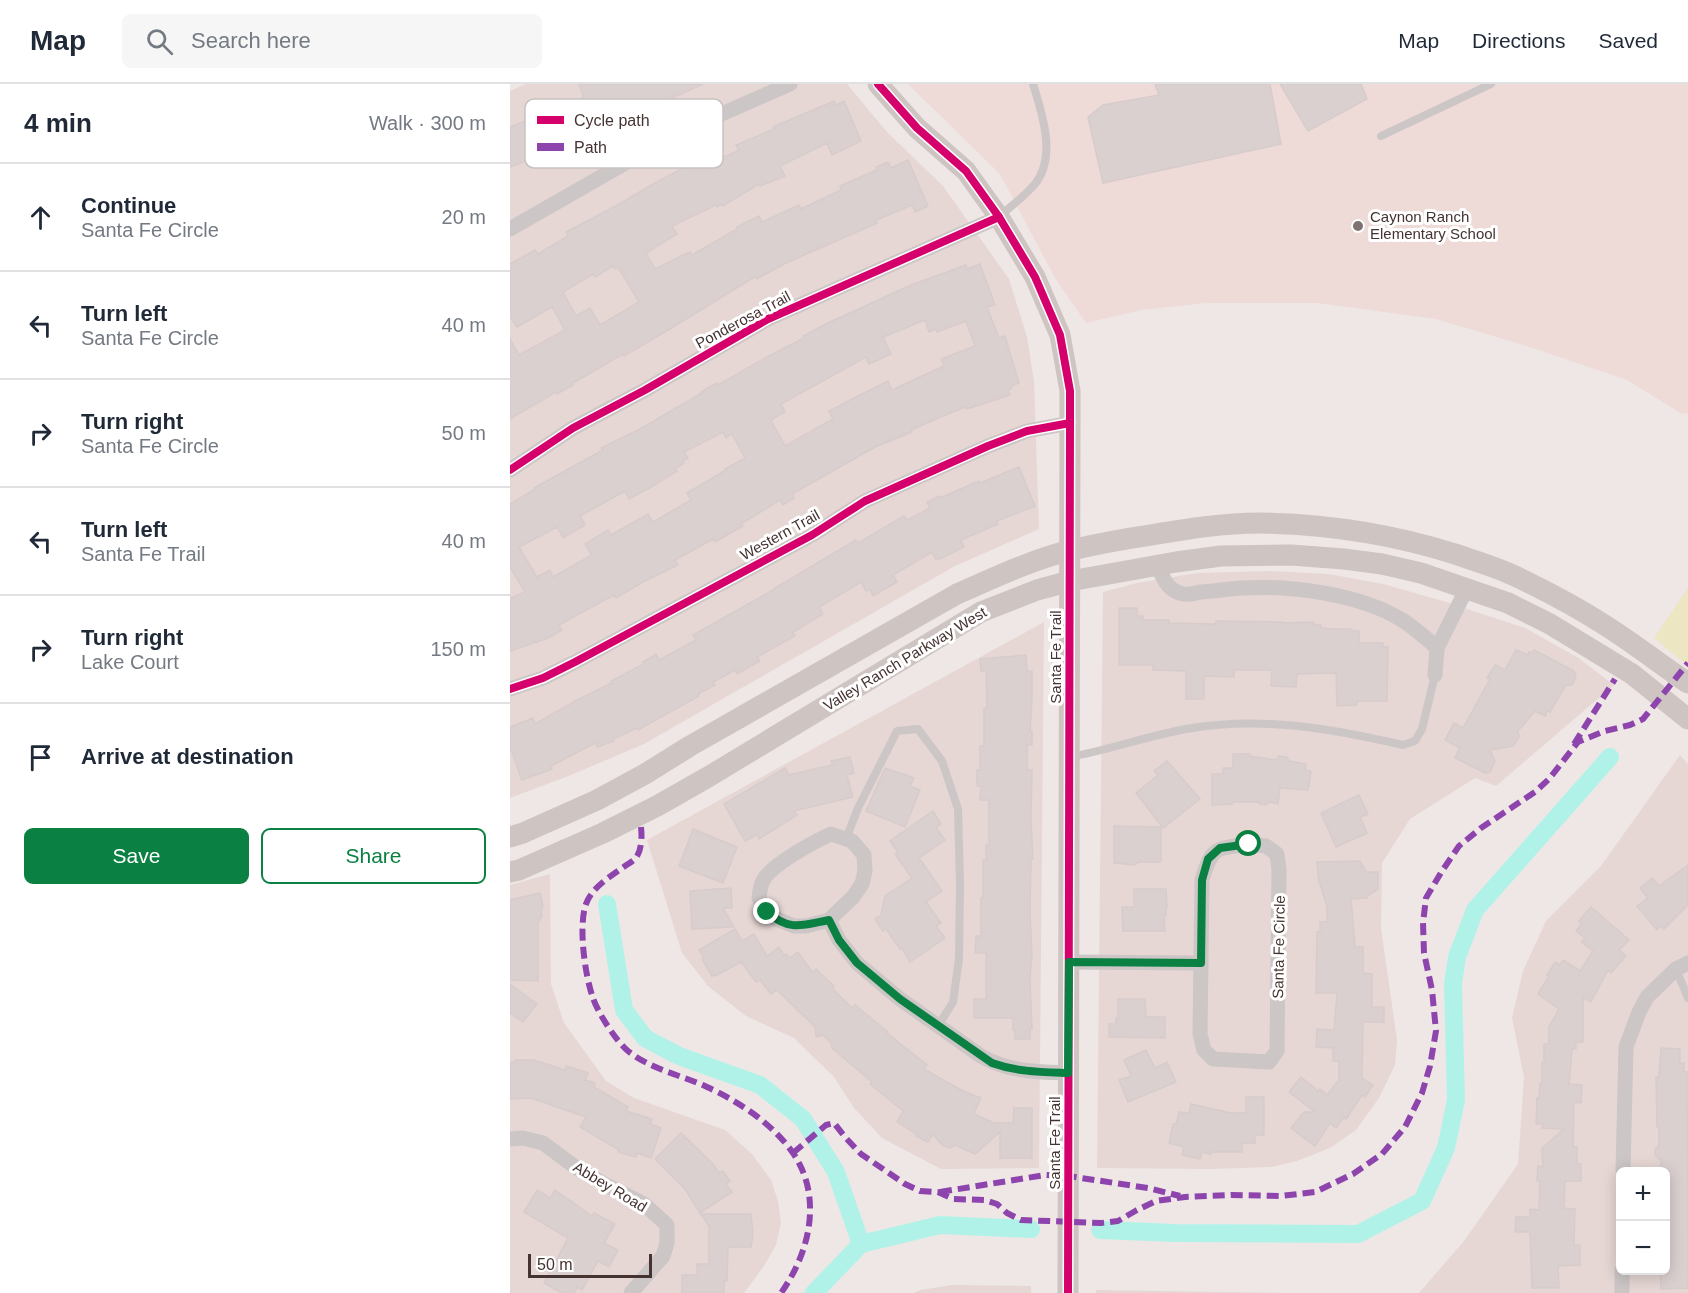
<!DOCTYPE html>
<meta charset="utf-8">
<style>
body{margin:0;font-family:Helvetica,sans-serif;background:#f6f6f7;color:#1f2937}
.controls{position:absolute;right:18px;bottom:18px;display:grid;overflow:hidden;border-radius:9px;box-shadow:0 3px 15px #0003}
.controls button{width:54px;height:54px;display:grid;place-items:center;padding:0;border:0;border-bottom:2px solid #e0e1e3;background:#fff;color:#1f2937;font:30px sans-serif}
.scale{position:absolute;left:18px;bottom:15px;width:124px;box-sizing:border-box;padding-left:6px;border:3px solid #443331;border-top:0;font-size:16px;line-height:21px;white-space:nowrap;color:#443331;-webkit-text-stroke:4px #fff;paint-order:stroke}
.stop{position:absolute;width:18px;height:18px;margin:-14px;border:4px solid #0b8043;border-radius:50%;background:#fff}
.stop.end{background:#0b8043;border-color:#fff;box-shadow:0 2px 6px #0008}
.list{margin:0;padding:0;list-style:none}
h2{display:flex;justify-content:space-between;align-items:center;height:78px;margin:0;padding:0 24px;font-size:26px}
h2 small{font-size:20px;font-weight:400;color:#747a83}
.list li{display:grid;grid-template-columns:39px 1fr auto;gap:18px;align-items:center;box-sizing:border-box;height:108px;padding:0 24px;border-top:2px solid #e0e1e3}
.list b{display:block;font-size:22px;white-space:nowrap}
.list p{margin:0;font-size:20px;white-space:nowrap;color:#747a83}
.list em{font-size:20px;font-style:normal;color:#747a83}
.actions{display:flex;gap:12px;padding:18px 24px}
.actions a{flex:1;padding:14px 0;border:2px solid #0b8043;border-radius:9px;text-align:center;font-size:21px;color:#0b8043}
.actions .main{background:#0b8043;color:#fff}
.icon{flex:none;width:33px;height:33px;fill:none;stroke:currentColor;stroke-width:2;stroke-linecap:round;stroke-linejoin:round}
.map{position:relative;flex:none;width:1178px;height:1209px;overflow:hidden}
header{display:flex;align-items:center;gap:36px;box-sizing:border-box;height:84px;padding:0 30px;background:#fff;border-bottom:2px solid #e0e1e3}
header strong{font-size:28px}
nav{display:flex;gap:33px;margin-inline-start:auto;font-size:21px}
.search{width:420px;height:54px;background:#f6f6f7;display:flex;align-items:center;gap:15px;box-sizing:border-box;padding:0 21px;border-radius:9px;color:#747a83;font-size:22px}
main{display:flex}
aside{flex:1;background:#fff}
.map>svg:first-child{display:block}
.residential{fill:#e6d7d4;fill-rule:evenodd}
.education{fill:#eedad6}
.green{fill:#ede6c2}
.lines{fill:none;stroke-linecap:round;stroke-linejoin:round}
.canal{stroke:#b1f2e8;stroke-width:18}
.building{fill:#dad0cf;stroke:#d7cccb;stroke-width:1.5;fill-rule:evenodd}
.lane{stroke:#ccc6c6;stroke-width:8}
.street{stroke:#ccc6c6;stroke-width:15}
.secondary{stroke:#cec4c1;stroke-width:21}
.quiet{stroke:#8e44ad;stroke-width:6;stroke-dasharray:12 6;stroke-linecap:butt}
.cycleway-casing{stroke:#fff;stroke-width:11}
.cycleway{stroke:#d6006c;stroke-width:8}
.route{stroke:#0b8043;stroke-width:8}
.poi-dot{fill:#807270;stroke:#fff;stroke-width:2}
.labels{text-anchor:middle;stroke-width:6;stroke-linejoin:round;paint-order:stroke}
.poi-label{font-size:15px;fill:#443331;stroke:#fff;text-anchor:start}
.street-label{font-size:15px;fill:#443331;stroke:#fff}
.key{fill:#fff;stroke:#c7c2c1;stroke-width:1.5}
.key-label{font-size:16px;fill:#443331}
</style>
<header>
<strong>Map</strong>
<div class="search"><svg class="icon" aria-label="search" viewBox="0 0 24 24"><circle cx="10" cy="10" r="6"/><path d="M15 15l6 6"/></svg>Search here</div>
<nav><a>Map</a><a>Directions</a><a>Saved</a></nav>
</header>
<main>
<aside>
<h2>4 min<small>Walk · 300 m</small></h2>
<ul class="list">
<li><svg class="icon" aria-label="ahead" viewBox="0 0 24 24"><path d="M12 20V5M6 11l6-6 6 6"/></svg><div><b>Continue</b><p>Santa Fe Circle</p></div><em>20 m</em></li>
<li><svg class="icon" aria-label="left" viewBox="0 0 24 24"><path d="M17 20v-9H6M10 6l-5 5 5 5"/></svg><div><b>Turn left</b><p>Santa Fe Circle</p></div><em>40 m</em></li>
<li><svg class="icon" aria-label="right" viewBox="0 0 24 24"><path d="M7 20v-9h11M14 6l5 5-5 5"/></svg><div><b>Turn right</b><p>Santa Fe Circle</p></div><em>50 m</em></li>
<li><svg class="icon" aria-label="left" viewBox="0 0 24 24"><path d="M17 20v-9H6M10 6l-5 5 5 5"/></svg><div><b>Turn left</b><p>Santa Fe Trail</p></div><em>40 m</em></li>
<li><svg class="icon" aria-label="right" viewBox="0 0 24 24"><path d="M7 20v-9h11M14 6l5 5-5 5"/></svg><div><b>Turn right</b><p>Lake Court</p></div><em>150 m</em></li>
<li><svg class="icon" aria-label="arrive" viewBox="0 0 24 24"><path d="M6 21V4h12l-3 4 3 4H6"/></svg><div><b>Arrive at destination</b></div></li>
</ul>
<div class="actions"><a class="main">Save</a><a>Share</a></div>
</aside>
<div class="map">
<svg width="1178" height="1209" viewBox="0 0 1178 1209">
<rect width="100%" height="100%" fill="#efe7e5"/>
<g class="residential">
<polygon points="16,0 337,0 377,48 433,102 499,195 517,253 524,297 529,445 445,482 134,660 61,691 0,714 0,7"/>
<polygon points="761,487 819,490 873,500 933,517 1015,544 1067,573 1104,601 986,702 965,694 900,735 872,779 871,844 887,956 885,981 869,1014 846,1046 820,1064 787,1077 762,1083 702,1085 587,1084 593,508 627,499 687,489"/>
<polygon points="534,538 529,1084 431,1085 372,1054 344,1024 324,993 284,954 236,932 198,902 172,869 137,756"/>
<path d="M1170,671L1178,680V1209H909L954,1157L1008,1080L1014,993L1002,934L1013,887L1036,837L1091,782ZM1110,1088H1156V1186H1110Z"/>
<polygon points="40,790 41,900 54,939 96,997 124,1014 215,1046 242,1070 261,1096 268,1117 271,1139 266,1161 254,1182 234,1209 0,1209 0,801"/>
<polygon points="442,1201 521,1202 521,1209 404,1209 410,1206"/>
<polygon points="586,1206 770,1209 586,1209"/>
</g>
<polygon class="education" points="398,0 1178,0 1178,329 1172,330 1117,296 1020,263 926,235 808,219 696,219 631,226 576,239 545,194 490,90"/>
<polygon class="green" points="1178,504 1178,582 1144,554"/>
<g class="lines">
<g class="canal">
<polyline points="97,820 114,926 135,954 169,972 250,1001 293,1035 326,1088 351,1160"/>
<polyline points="590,1146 665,1149 848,1150 912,1117 936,1064 946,1016 943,900 947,873 965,826 1100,673"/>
<polyline points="304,1209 351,1160 430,1141 521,1145"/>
</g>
</g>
<g class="building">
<polygon points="69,0 193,0 160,15 159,12 103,36 106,41 83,51 0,83 0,43 74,13"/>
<polygon points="645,0 760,0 771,60 593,99 578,33 593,21 649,11"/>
<polygon points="770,0 851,0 857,15 798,47"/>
<path d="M324,17L326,21L334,17L351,57L322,71L317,59L270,82L275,92L250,102L249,100L213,122L212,120L207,123L206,121L162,142L167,150L136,169L145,185L177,169V170L180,168L182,171L227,145V143L249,132L252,138L289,121L291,125L331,106L330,102L367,86L366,83L378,78L381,84L398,76L418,122L405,128L402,121L366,136L367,139L274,180L247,195L246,192L160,245L114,272L113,270L63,299V301L47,310L46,308L0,335V255L9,271L55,246L42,223L7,243L0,232V180L25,166L28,170L58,152L56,148L106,122L143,100L200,70L204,78L229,66L226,61L264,45L263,43ZM103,182L105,185L108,183L129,218L90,241L80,224L66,232L53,208L83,190L85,193Z"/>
<path d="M470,180L485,221L477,223L489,254L495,252L509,299L501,302L502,304L498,306L500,311L457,325L456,323L440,329L401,346L402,348L365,363L282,410L284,414L273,421L270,416L231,440L233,442L205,458L203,455L165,476L168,481L133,498L106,514L104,511L49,541L52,546L38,554L0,567V514L15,508L0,483V420L25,405L24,404L93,366L91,364L130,345L192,309L191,308L207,299L208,301L257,273L294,254L293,252L318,239L401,201L456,181L457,185ZM415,236L419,248L426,245L427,248L456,237L465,262L431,275L434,282L382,306L378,297L350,311L319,327L323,335L275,362L261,336L275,328L271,320L356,273L359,280L381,270L373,253ZM213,348L216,354L222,350L235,374L215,385L216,386L177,409L181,416L143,438L138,430L101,451L98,446L75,460L82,471L43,493L40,486L27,493L9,463L47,443L53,454L75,441L70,432L115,407L119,415L141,403L167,387L165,385L174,379L173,377L178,374L174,368Z"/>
<polygon points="509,383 525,422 487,437 488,440 451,456 454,463 430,475 429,474 426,476 422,468 383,491 387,498 363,512 360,505 356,507 351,498 309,523 313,530 283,548 285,552 247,573 250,577 227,590 225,586 203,598 205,601 188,610 189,612 128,646 127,644 103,655 104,657 87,663 85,659 41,682 42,685 12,696 0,663 0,643 23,634 25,640 67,616 102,599 101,597 134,580 133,578 146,570 149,576 186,556 183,551 265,505 265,504 346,456 348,459 394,432 397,436 420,424 417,418 429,412 430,414 469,397 470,399"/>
<polygon points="609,524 627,524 627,532 633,532 633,536 659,536 659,539 706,540 706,537 772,538 772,539 804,538 804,541 811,541 811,544 817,544 818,545 842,545 842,547 849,547 849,559 873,559 873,563 878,563 877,617 847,617 847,621 827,622 826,589 787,590 786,603 761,602 762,586 724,586 724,593 694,592 694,615 676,615 676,587 643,586 643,581 609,581"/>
<polygon points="1006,566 1018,571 1019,568 1022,569 1024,566 1064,587 1066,593 1062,601 1056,601 1040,628 1037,627 1035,632 1025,627 1008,647 1009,653 1003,662 980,666 985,677 980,688 975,689 945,674 950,664 935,656 944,639 953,644 980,595 977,594 985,581 995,586"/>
<polygon points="516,571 517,587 522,587 522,616 520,647 522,647 522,661 517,661 517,686 522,686 521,736 523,775 521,775 520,831 522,870 520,894 522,945 520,945 520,955 505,955 505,946 503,946 503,934 464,934 464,915 476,915 476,869 465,869 466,852 471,852 471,814 473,814 473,776 476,776 476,761 479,761 479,716 470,716 471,702 467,702 467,686 470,686 470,662 474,662 474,624 477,624 476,587 471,587 470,575"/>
<polygon points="723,670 740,670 740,672 766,676 769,672 777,673 779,677 796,680 795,686 801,687 798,706 770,704 768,720 759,718 756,721 750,720 748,718 722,718 722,720 702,721 702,690 713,690 713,684 723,684"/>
<polygon points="340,673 344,689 337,691 343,713 284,727 287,731 249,755 247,751 235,757 214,720 275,684 279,691 322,681 321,677"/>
<polygon points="657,677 690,715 653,744 626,709 648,691 644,687"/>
<polygon points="375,684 404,694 400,702 410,706 395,743 356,727"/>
<polygon points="849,711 858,730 850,733 857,749 826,763 811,729"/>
<polygon points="423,727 431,740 426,744 435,756 409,774 432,807 416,818 431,839 426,842 435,854 400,878 392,864 390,865 376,845 373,847 365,835 371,831 375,812 402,794 385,770 388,768 380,757"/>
<polygon points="604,742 651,743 651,778 629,778 624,781 604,779"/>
<polygon points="183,745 227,763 213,799 169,782"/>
<polygon points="850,777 856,788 868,788 868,805 857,812 857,814 841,815 845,863 853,863 853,889 862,890 862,923 874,923 874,938 853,938 852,994 863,1001 855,1013 852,1011 836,1035 834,1033 826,1044 820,1039 805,1062 781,1044 794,1028 805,1028 779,1008 791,993 808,1007 810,1005 817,1011 829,996 829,977 823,977 823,964 806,963 807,945 824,946 827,909 806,909 807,848 810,848 810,838 817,838 817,823 809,797 807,778"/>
<polygon points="1178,781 1178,821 1154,845 1151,842 1147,846 1127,822 1138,814 1130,804 1142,794 1149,802"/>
<polygon points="221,804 222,824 213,824 224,843 182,845 180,807"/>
<polygon points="624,805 656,805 657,823 656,823 656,831 654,831 655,847 613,847 612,823 624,823"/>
<polygon points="30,809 33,822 31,827 32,832 28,839 28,897 0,896 0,816"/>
<polygon points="1081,823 1119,856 1109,866 1116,872 1101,889 1098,886 1081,918 1073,913 1073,958 1066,958 1066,965 1062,965 1059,1000 1072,1001 1071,1019 1064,1018 1063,1063 1067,1063 1067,1080 1071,1080 1071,1097 1055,1097 1054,1124 1065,1125 1064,1161 1070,1161 1070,1181 1048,1182 1049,1204 1022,1204 1020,1148 1005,1148 1006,1133 1020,1133 1020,1125 1029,1126 1030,1097 1027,1097 1028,1082 1033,1083 1032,1064 1054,1045 1032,1044 1033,1040 1026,1040 1027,1014 1029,1014 1030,999 1032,999 1032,978 1034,978 1034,960 1039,960 1039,943 1049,925 1028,910 1039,892 1037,891 1045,878 1050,881 1053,876 1070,887 1083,867 1071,858 1075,854 1066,847 1072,840 1069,837"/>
<polygon points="225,845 232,857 244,850 257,872 269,863 274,872 276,870 280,874 288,868 303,889 306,885 324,902 322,904 342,924 345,921 378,948 377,949 417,981 414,985 453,1007 471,1014 464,1030 484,1039 503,1039 504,1024 522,1024 522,1074 490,1074 490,1048 465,1070 445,1061 440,1064 432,1061 423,1050 418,1058 406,1052 407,1050 387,1038 393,1027 360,1000 362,998 322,964 321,959 313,951 306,953 305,943 267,906 261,910 250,896 246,898 231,878 205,892 204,891 202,892 192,875 194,874 189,866"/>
<polygon points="0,900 27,920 13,938 0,929"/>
<polygon points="608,915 635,915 636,933 655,933 655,954 599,953 599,940 606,940 606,934 608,935"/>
<polygon points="1151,964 1170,965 1170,980 1174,979 1174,988 1177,988 1178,1204 1151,1205 1150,1186 1155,1186 1155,1088 1150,1088 1151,1077 1145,1071 1145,1065 1149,1061 1149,1043 1147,1043 1146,993 1149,993"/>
<polygon points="636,966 645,984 657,978 666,998 618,1018 609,996 621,992 614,976"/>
<polygon points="5,976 24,976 55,986 56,982 78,989 75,996 85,999 84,1003 118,1023 116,1027 142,1035 140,1040 151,1044 141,1074 127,1069 126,1073 108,1068 109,1066 70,1043 76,1033 21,1014 0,1015 0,978 5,978"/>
<polygon points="736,1013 754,1013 754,1051 745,1051 745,1059 732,1059 732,1068 701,1068 701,1070 692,1068 690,1075 672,1071 674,1063 659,1059 663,1040 666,1040 669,1028 679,1029 681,1020 721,1029 736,1029"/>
<polygon points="171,1049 203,1080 209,1089 213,1087 220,1097 216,1100 222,1108 190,1129 175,1105 145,1075"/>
<polygon points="27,1106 40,1114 45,1106 82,1132 84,1129 105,1140 94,1159 108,1166 99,1183 88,1177 72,1206 67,1203 64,1209 52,1209 34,1199 58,1154 14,1128"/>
<polygon points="191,1130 241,1130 243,1150 241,1163 218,1163 217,1197 214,1197 214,1209 172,1209 172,1191 187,1191 187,1180 199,1180 199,1142"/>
</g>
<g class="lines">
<g class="lane">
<polyline points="871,52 981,0"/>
<path d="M490,132C501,122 515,112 525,100C547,73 532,29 523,0"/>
<path d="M560,673C599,666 637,652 676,645C752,632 819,644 893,661L905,657L912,645L925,591"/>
<polyline points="336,755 348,724 387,647 408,645 432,677 448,725 450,801 449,875 443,918 428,942"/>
<polyline points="1166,885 1178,914"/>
</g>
<g class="street">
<polyline points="0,145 166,50 280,0"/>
<polyline points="0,386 63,344 135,306 258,235 489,133"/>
<path d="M647,481C653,493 657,507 673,510C678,511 685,509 691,508C705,507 718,505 732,504C780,501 850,510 892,536C905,544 916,554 927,564"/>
<polyline points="925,591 927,564 957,504"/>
<polyline points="0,605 33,594 65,578 302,451 355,417 478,362 517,347 560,339"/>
<path d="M321,750L342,757L354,771L355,787L352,800L343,813L319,836L296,842H284L264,834L257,828L249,814C250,807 250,801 254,795C263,780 305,757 321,750Z"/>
<path d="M739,760L756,762L767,770L769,786L767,967L759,978L703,975L694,966L690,950L692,796C702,762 705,765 739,760Z"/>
<path d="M319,836L329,856L347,879L390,915L471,972C498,988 528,988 558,989"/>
<polyline points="559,878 691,879"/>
<polyline points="0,1055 13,1054 33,1059 68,1085 98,1102 134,1120 157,1141 157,1159 153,1172 121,1209"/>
<polyline points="1113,1088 1116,963 1129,928 1137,913 1166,885 1178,879"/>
<polyline points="1112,1209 1112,1186"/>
</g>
<g class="secondary">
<polyline points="368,0 407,44 456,87 489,133 525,193 550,251 560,307 560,339 558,1209"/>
<path d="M0,753L13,749L87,716L135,690L180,662L447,510C484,494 521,476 561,466C587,460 614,455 641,451C677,445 713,439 749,439C816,440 882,450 945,470C965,477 986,483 1005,492C1034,506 1065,522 1093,540C1122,558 1150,580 1178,599"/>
<polyline points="0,788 9,786 93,749 147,722 198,693 471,528 527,506 560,497 666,478 711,472 781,471 834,475 872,480 911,489 998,519 1040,540 1122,590 1178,635"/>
</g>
<g class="quiet">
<polyline points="1064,660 1105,595"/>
<path d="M131,743C132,753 132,765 126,774C123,777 118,780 115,782C101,792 82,803 76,820C68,842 75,892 83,914C88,929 106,957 118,967C140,985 171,991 197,1003C228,1017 263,1040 283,1069C313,1113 300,1168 271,1209"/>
<polyline points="283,1069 316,1041 324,1039 335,1053 351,1070 395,1100 410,1107 428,1108 443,1115 475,1116 487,1120 497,1129 511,1136 591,1139 608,1137 627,1126 646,1117 675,1113 721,1111 771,1112 805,1108 843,1090 872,1070 895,1043 912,1009 920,982 926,947 922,906 914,869 913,839 916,814 932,787 949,762 971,744 1025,708 1039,695 1068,658 1095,647 1120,641 1133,635 1178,579"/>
<polyline points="430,1108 535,1091 558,1092 638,1104 670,1112"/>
</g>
<g class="cycleway-casing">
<g id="cycleway">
<polyline points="368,0 407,44 456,87 489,133 525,193 550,251 560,307 560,339 558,1209"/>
<polyline points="0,386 63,344 135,306 258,235 489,133"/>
<polyline points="0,605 33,594 65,578 302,451 355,417 478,362 517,347 560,339"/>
</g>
</g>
<use href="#cycleway" class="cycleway"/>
</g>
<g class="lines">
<path class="route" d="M257,828C280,848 293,841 319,836L329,856L347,879L365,894L390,915L482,979C507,988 532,988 558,989L559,878L691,879L692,796L698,775L710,764L739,760"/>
</g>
<circle class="poi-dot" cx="848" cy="142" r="6"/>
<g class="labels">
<g class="poi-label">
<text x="860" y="138">Caynon Ranch<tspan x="860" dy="17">Elementary School</tspan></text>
</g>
<g class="street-label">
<text transform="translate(233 236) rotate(-28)" y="5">Ponderosa Trail</text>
<text transform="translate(270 451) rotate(-29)" y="5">Western Trail</text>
<text transform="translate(546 573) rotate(-90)" y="5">Santa Fe Trail</text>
<text transform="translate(395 575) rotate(-31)" y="5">Valley Ranch Parkway West</text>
<text transform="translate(769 863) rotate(-89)" y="5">Santa Fe Circle</text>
<text transform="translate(545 1059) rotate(-90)" y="5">Santa Fe Trail</text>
<text transform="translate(100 1103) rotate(31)" y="5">Abbey Road</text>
</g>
</g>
<rect x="15" y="15" width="198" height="69" rx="9" class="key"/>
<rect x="27" y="32" width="27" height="8" fill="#d6006c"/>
<rect x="27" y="59" width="27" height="8" fill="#8e44ad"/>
<g class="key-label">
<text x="64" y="42">Cycle path</text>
<text x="64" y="69">Path</text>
</g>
</svg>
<div class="controls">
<button>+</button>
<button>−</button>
</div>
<div class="scale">50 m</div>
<div class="stop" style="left:739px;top:760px"></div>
<div class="stop end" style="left:257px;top:828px"></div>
</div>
</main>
